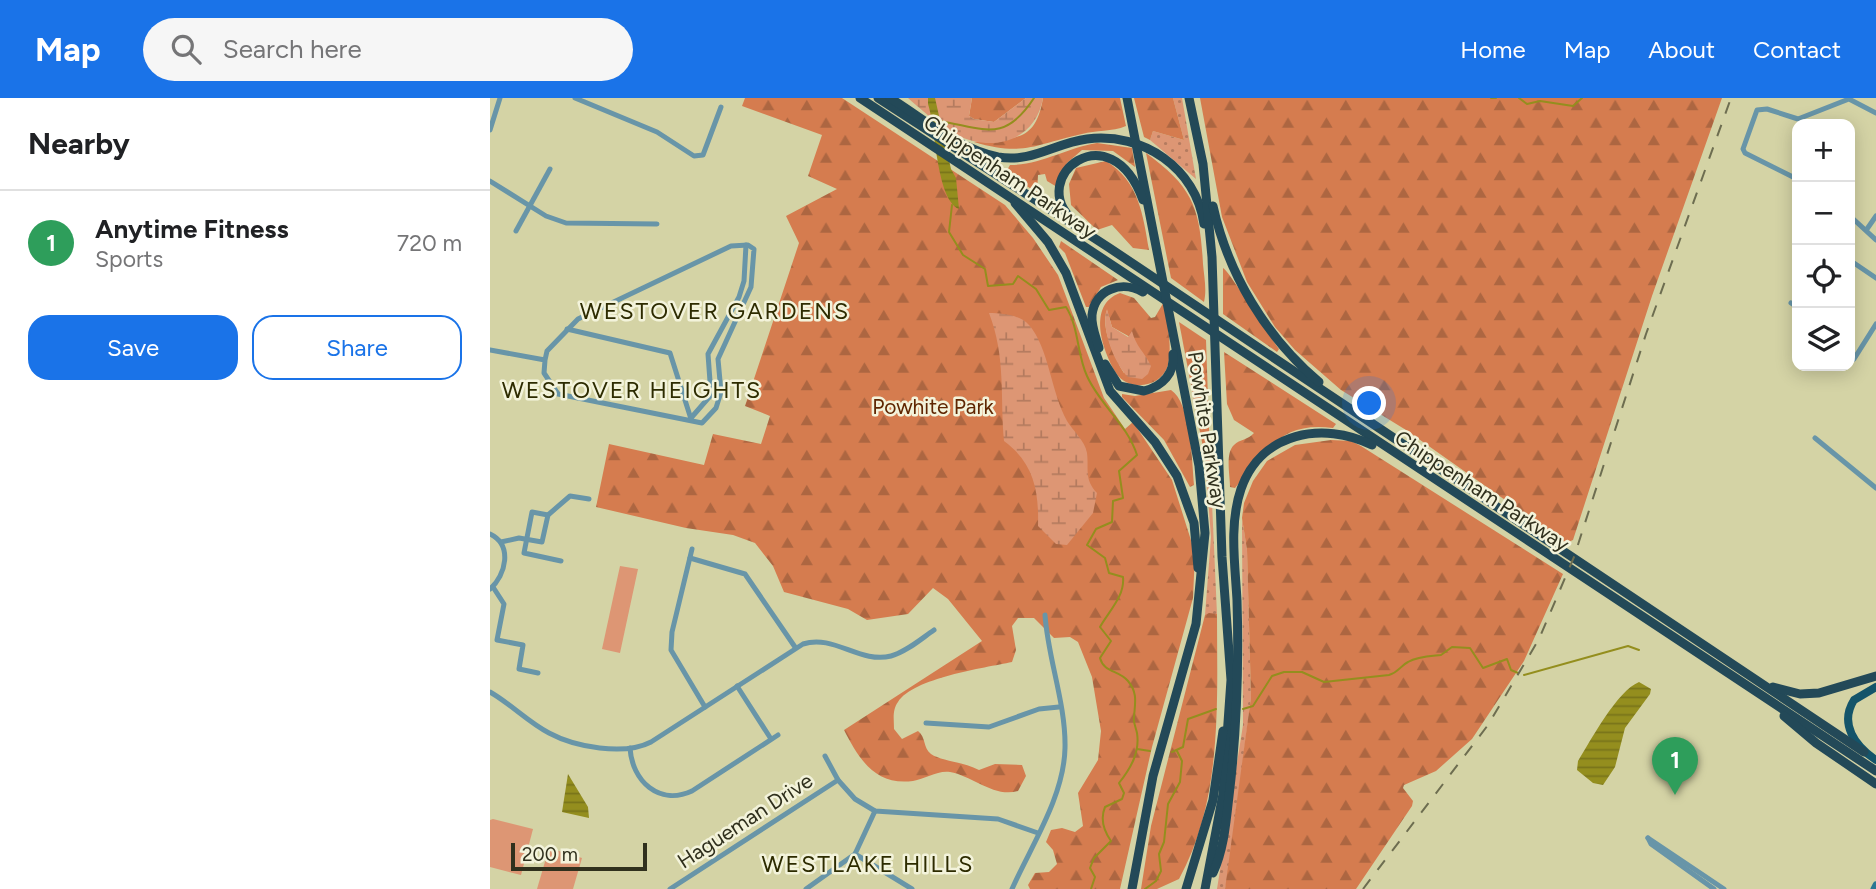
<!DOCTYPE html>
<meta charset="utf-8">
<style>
body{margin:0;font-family:Figtree,sans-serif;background:#f6f6f6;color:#202124}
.controls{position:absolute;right:21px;top:21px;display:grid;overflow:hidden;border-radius:14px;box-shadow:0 4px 18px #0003}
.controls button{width:63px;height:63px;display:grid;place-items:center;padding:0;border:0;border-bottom:2px solid #e0e0e0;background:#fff;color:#202124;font:35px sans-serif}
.scale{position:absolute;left:21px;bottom:18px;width:136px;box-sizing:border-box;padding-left:7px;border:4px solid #30301d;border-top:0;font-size:19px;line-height:24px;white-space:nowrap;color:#30301d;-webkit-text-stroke:5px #f3f3db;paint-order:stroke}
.you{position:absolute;left:880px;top:306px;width:24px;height:24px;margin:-18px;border:5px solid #fff;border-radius:50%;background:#1a73e8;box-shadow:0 0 0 10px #1a73e833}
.badge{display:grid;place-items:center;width:46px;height:46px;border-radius:50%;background:#1a73e8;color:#fff;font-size:23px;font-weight:700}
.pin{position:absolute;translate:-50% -58px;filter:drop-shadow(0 2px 4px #0008)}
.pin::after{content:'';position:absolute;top:37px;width:24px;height:21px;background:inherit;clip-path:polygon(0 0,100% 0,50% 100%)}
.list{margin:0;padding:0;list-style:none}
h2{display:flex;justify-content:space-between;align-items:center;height:91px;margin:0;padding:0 28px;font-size:30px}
h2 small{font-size:23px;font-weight:400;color:#757577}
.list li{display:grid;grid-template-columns:46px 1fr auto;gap:21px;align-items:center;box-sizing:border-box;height:105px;padding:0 28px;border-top:2px solid #e0e0e0}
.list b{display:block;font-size:26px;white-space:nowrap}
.list p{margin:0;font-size:23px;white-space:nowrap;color:#757577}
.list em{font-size:23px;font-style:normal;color:#757577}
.actions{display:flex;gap:14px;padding:21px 28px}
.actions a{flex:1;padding:16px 0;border:2px solid #1a73e8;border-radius:21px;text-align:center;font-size:24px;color:#1a73e8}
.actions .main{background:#1a73e8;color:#fff}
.icon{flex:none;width:38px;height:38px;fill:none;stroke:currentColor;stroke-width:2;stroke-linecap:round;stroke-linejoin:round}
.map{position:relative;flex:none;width:1386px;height:791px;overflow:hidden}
header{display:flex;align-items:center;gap:42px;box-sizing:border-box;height:98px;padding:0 35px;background:#1a73e8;color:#fff}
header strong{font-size:33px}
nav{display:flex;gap:38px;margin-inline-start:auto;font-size:24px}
.search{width:490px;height:63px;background:#f6f6f6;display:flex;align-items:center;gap:18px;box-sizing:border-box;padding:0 24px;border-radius:38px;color:#757577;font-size:26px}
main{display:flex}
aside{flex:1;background:#fff}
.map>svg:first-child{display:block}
.grass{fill:url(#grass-dots)}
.forest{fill:url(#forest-firs);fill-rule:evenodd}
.wetland{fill:url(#wetland-marsh)}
.park{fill:#dd9674}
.water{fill:url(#water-rules)}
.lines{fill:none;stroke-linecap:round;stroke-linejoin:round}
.stream{stroke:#948e1e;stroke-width:2}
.minor{stroke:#6895a8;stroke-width:5}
.secondary{stroke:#2a7793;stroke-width:7}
.trunk{stroke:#14546a;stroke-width:8}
.motorway{stroke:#234958;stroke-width:9}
.rail{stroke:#6d6d50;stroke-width:2;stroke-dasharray:12 12;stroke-linecap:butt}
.labels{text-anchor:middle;stroke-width:5;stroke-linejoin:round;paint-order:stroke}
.street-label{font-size:21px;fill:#30301d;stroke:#f3f3db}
.park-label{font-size:21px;fill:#5f2602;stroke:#f3f3db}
.neighbourhood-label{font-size:23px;letter-spacing:2px;fill:#2d2b00;stroke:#f3f3db}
</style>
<header>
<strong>Map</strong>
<div class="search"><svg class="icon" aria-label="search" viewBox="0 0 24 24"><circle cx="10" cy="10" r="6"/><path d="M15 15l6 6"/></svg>Search here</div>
<nav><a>Home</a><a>Map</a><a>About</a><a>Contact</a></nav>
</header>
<main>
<aside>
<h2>Nearby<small></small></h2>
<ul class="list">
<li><span class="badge" style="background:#2e9e5b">1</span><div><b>Anytime Fitness</b><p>Sports</p></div><em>720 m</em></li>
</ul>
<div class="actions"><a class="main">Save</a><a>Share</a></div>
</aside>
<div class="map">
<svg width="1386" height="791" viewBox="0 0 1386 791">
<defs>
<pattern id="grass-dots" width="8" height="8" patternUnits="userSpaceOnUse" patternTransform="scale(1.75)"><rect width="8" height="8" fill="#dd9674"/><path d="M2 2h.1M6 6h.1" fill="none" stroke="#b47b5f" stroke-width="1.8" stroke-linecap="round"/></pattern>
<pattern id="forest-firs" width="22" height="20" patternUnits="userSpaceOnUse" patternTransform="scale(1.75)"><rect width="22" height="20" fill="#d57c4f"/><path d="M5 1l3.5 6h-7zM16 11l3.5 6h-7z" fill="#ad6641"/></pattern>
<pattern id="wetland-marsh" width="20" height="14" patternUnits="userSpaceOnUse" patternTransform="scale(1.75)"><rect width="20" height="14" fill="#dd9674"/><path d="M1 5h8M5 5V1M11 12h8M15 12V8" fill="none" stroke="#b47b5f"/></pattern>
<pattern id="water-rules" width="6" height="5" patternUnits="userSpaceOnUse" patternTransform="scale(1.75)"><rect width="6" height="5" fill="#948e1e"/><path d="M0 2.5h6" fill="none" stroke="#79741a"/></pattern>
</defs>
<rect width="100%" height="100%" fill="#d4d3a5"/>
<g class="grass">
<polygon points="683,0 692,0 706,81 660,42 663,33 694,42"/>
<polygon points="715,360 720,360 727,516 715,517 721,439"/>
<polygon points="752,420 757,452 761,599 739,773 735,791 727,791 753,627"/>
</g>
<g class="forest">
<path d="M255,0H352L515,107L543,140L568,177L614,300L635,331L643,324L682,382L705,455L703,500L662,649L630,791H540L538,787L545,775L559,774L567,766L563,752L556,744L561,732L572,730L585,734L593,728L588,695L608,662L611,633L602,579L588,544L580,539L564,540L544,520H528L522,528L526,552L522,564C494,570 423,580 408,604C402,612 404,622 404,631L412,641L428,633C436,639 433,650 441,656C451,663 474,664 489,672L505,666L532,667L536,678L528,693C504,700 483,678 460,674C448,672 435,681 423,683C385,688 369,661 354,632L492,543L458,501L443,490L418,516L377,522L358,511L294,494L283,468L265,445L243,437L196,430L106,409L119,346L214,367L223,336L271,346L280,318L255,308L309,145L296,118L347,91L318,78L332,37L252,8Z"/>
<polygon points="482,0 536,0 504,24 484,21 479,18"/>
<path d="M553,0H630L636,28C622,34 606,32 592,36C546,46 534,59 484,44C520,38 545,49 553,0Z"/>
<polygon points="644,0 683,0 694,42 663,33 660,42 654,39"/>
<polygon points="710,0 1232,0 1162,198 1083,442 1076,445 916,332 851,292 805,252 785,229 757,184 732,119"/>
<path d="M607,45L642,50L645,69L623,53L592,52L577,65L567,89L557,83L555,76L548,77L547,95L516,74L520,67C551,67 576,50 607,45Z"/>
<path d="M656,55C703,89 710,110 713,166C714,178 717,192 714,204L681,180Z"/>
<path d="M616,63C649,83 653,117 659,152L643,150L622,127L607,132L581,107L579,86L586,70Z"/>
<polygon points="571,143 628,182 611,189 599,209 596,209 575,155 569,149"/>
<path d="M733,170C740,174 779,238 789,251L787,254L733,216Z"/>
<path d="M630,195L644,200L661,220L665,219L675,202C676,221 683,248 678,267C672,289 639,295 626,275C612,252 597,207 630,195ZM617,212L622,229L640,239L649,251L634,275C625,260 610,229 617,212Z"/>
<polygon points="689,224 716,242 720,360 715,360"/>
<path d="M734,254L846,326L843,330C789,323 776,354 745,390L740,389C740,377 735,355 744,347C750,341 758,342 764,335L744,322L737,306Z"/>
<path d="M681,292C701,305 702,363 704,387L700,389L674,342L632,299V296L645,298Z"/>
<polygon points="841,342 861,343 871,348 1073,476 1034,563 982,641 946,673 914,687 913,690 923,703 922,708 866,791 735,791 761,599 757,452 752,420 754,405 763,383 777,363 805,347"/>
<path d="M719,515L727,516C727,604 733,701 689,781L667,791H651L661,728L715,517Z"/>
</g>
<g class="wetland">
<path d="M418,0H482L479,18L484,21L504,24L536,0H553C547,35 517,51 483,43C460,38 435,15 418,0Z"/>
<path d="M617,211L622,229L638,239L642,233C646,249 654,253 661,268L658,276L652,281L638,279C625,267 610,229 617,211Z"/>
<path d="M499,215C512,215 530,217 539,227C559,250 561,295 577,323C583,333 595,343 597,355C599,372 594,381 607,395L603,415L577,447L566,446L548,428C549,393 544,365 514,343C510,298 516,259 499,215Z"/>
</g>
<g class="park">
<polygon points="130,468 148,471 130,555 112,551"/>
<polygon points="3,721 43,731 31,777 0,769 0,722"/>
<polygon points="59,750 92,760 83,791 47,791"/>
</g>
<g class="water">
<path d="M445,0L461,71L466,80L469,111C446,101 446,30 438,6V0Z"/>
<path d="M1149,584L1161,591L1160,596L1135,630L1125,669L1113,687L1103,685L1087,672L1088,663C1101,642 1127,593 1149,584Z"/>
<polygon points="78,676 98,709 99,720 72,714"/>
</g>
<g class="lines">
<g class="stream">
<polyline points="1001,0 1006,0"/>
<polyline points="1029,0 1037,6 1050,3 1083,8 1092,0"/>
<path d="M449,23C494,30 514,46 544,0"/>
<path d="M462,107L459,134L473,157L495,171L498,188L523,186L528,178L546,191L559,212L576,209C589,229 587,257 597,278C610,307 637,326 647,357L629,373L633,400L623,403L622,424L606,431L597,447L615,460L619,475L633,479C635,498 619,513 610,529L621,543L610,560C614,575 629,572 638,583C648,595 645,605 644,619C643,624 646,630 647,635C650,654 641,670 629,685L634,695L632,701L615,709C610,721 614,733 621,743L604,760L600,770L605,779L601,791"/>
<polyline points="1034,577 1138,548 1149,552"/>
<path d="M753,611L763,608L782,578L794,574H812L834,584L899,577C909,574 910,568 918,564C928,558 942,558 951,557L962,549L980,550L993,570L1017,561L1021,572L1028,575"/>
<polyline points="647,651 660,653"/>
<polyline points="682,654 693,649 698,621 726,611"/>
<polyline points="655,791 666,783 671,773 669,756 674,744 678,706 690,684 692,663 687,653"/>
</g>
<g class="minor">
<polyline points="85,0 167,34 204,58 213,57 231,9"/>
<polyline points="0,32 10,0"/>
<polyline points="1307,81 1255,55 1253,51 1267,12 1277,11 1308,21 1359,1 1386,15"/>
<polyline points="0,83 56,118 76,125 167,126"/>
<polyline points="1360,118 1386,142"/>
<polyline points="1377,131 1386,118"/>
<polyline points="26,133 60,71"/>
<polyline points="1360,165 1361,163 1386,180"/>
<polyline points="1301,205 1307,209"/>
<polyline points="77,231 180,255 201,321"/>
<polyline points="0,252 55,262 54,275 68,296 212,325 226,310 231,294 228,261 261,189 264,151 258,147 241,148 88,221 57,253 55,262"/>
<polyline points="1364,261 1386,226"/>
<polyline points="201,320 221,297 218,256 249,199 254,183 256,147"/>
<polyline points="1325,340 1386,390"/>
<polyline points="58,417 42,414 34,455 71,463"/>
<path d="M0,436C23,447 16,477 0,491"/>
<polyline points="11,444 29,440 52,444 58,417 80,398 99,401"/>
<polyline points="202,451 182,534 181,552 215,609"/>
<polyline points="200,460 255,476 305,549"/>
<polyline points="3,489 14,506 7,542 33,547 29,571 48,575"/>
<polyline points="247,588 281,641"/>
<path d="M0,594C21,606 38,624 59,635C85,649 134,658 161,644L313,546C344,536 370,566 401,558C416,554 431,541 444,532"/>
<polyline points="436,625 499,629 549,611 569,609"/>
<path d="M140,650C142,683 169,708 202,693L288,637"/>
<polyline points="335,658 348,682 365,701 385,713 508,721 548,735"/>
<polyline points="1158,740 1234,791"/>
<polyline points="1158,740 1161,746 1224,791"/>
<polyline points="365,756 422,791"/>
<polyline points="180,791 348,682"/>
<polyline points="316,791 365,756 385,713"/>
<path d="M522,791C541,748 574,699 575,650C576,606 558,561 555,517"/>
</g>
<polyline class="secondary" points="1384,791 1386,787"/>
<path class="trunk" d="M1386,589L1364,602C1349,626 1365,648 1386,662"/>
<g class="motorway">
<polyline points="370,0 1386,673"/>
<polyline points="388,0 618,149 1374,654"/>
<path d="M400,0C434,21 468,51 508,59C542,65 565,45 597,41C653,34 706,70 714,126"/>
<polyline points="637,0 709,368 715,435 706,526 663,678 642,791"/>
<polyline points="699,0 713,66 722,159 732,459 741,582 733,696 715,791"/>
<polyline points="525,105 558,144 576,175 620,293 665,344 687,378 704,425 708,470"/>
<path d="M723,108C738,176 776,239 829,284"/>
<path d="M583,122C536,80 620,12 653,102"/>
<path d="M609,250C606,239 601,228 602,217C605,191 632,182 653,194"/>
<path d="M615,266L629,288L654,293C673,288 685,275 683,256"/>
<polyline points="1283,589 1310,596 1329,595 1386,578"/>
<polyline points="1294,618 1326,645 1386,686"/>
<path d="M723,775C734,751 736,724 739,698C747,632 749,568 747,502C745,466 739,426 751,391C771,334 833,323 882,347"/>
<polyline points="696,791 723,702 733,633"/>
</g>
<polyline class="rail" points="873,791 998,627 1049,541 1084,459 1156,236 1241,0"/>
</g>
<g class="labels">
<g class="street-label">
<text transform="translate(520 79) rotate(34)" y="7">Chippenham Parkway</text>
<text transform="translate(717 332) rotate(81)" y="7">Powhite Parkway</text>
<text transform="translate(992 393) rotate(33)" y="7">Chippenham Parkway</text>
<text transform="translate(255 723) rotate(-33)" y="7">Hagueman Drive</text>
</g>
<g class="park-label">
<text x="443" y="316">Powhite Park</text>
</g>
<g class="neighbourhood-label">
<text x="225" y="221">WESTOVER GARDENS</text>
<text x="142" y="300">WESTOVER HEIGHTS</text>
<text x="378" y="774">WESTLAKE HILLS</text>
</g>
</g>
</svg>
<div class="controls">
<button>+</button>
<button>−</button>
<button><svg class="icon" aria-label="locate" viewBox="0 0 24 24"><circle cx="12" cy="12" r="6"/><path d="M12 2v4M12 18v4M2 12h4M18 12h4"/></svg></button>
<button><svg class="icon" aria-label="layers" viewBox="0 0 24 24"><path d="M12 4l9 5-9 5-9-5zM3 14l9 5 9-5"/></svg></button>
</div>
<div class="scale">200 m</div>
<div class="you"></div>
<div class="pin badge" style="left:1185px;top:697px;background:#2e9e5b">1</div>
</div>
</main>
